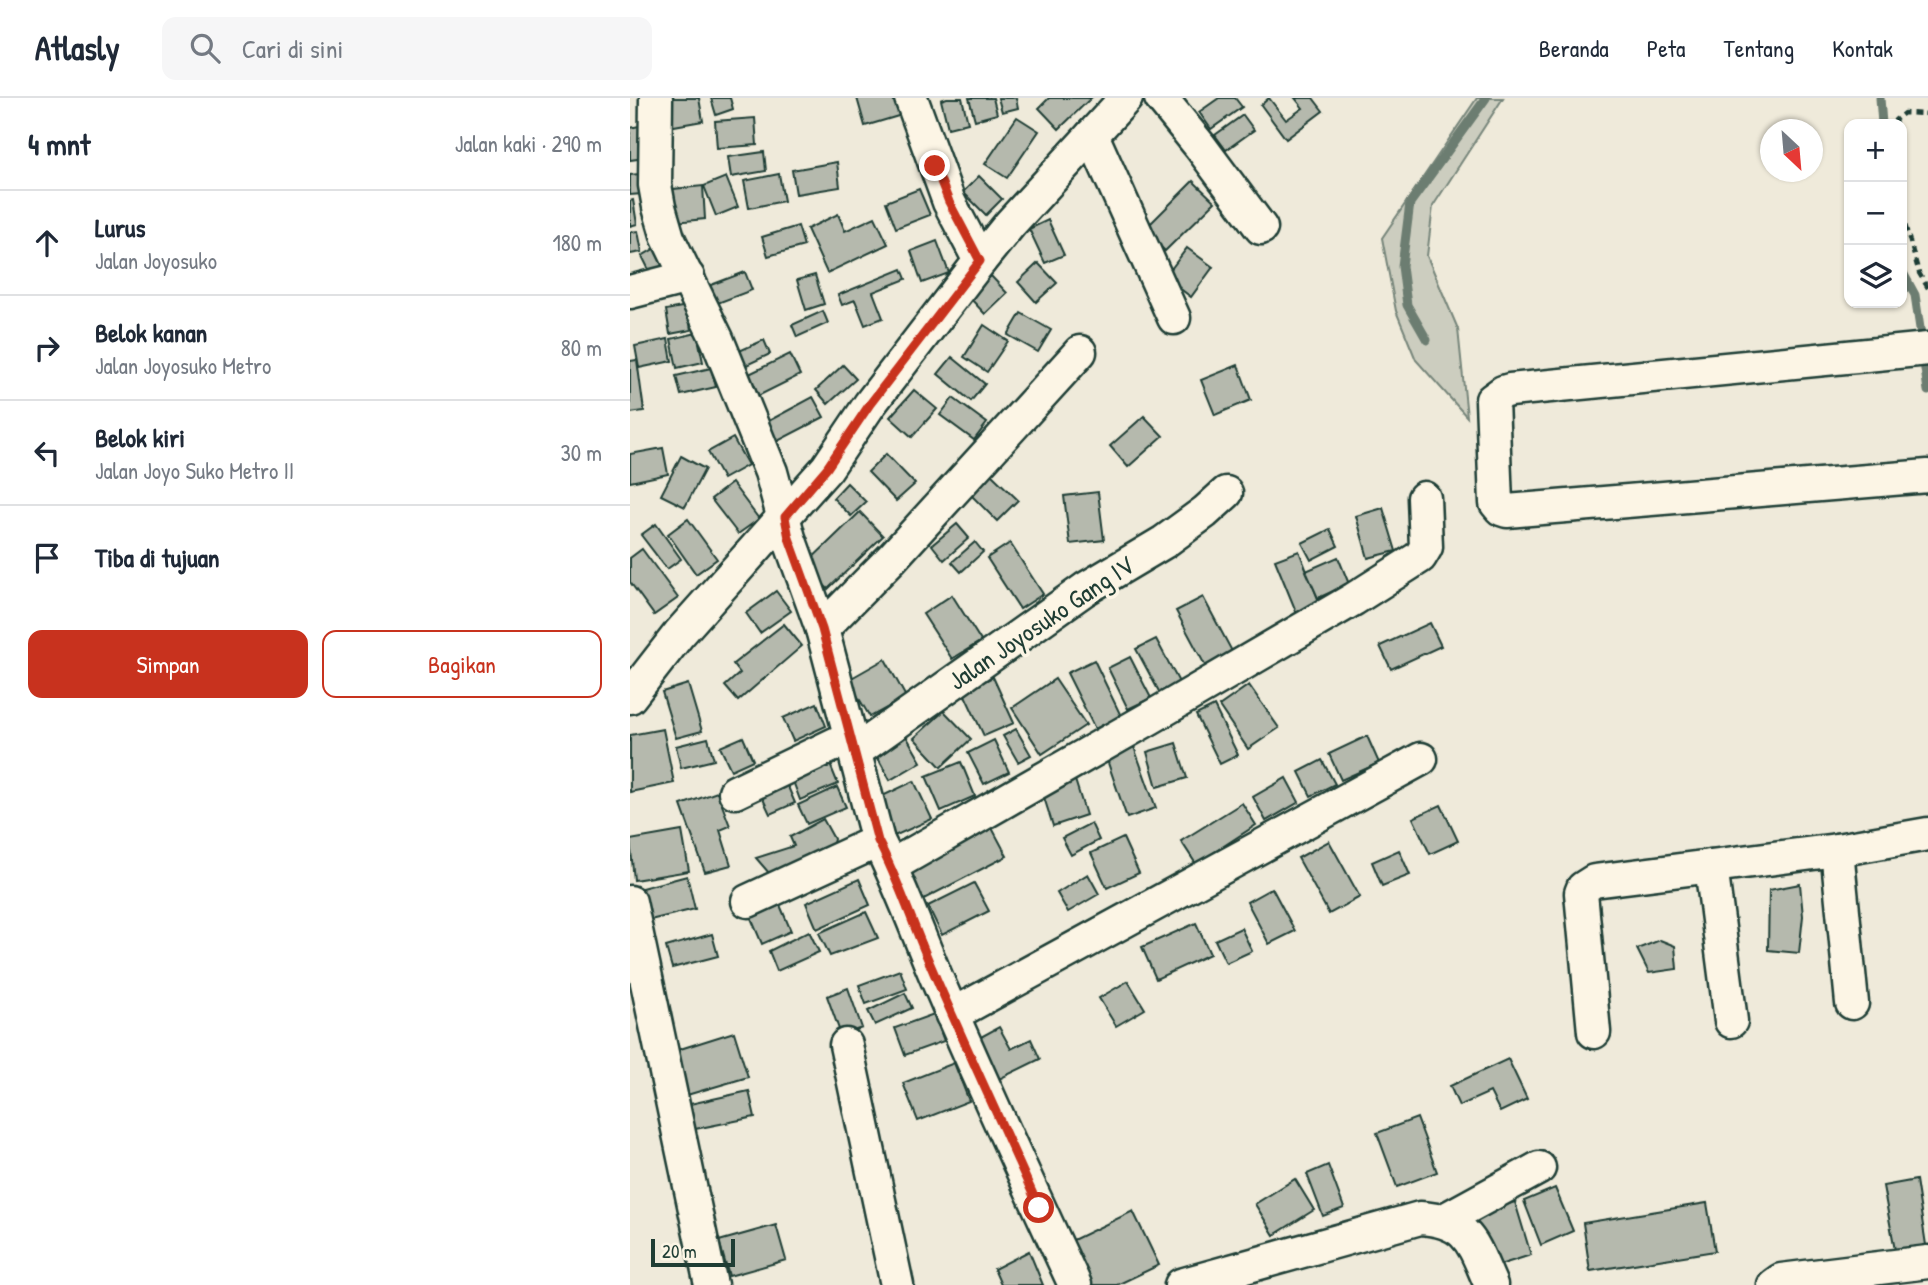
<!DOCTYPE html>
<html lang="id">
<meta charset="utf-8">
<style>
body{margin:0;font-family:"Patrick Hand",sans-serif;background:#f6f6f7;color:#1f2937}
.controls{position:absolute;right:21px;top:21px;display:grid;overflow:hidden;border-radius:14px;box-shadow:0 2px 5px #0004}
.controls button{width:63px;height:63px;display:grid;place-items:center;padding:0;border:0;border-bottom:2px solid #e0e1e3;background:#fff;color:#1f2937;font:35px sans-serif}
.compass{position:absolute;left:1130px;top:21px;width:63px;height:63px;border-radius:50%;background:#fff;box-shadow:0 2px 5px #0004;rotate:154deg}
.scale{position:absolute;left:21px;bottom:18px;width:84px;box-sizing:border-box;padding-left:7px;border:4px solid #1f3d34;border-top:0;font-size:19px;line-height:24px;white-space:nowrap;color:#1f3d34;-webkit-text-stroke:5px #fcf5e5;paint-order:stroke}
.stop{position:absolute;width:21px;height:21px;margin:-16px;border:5px solid #c8321e;border-radius:50%;background:#fff}
.stop.end{background:#c8321e;border-color:#fff;box-shadow:0 2px 7px #0008}
.list{margin:0;padding:0;list-style:none}
h2{display:flex;justify-content:space-between;align-items:center;height:91px;margin:0;padding:0 28px;font-size:30px}
h2 small{font-size:23px;font-weight:400;color:#747a83}
.list li{display:grid;grid-template-columns:46px 1fr auto;gap:21px;align-items:center;box-sizing:border-box;height:105px;padding:0 28px;border-top:2px solid #e0e1e3}
.list b{display:block;font-size:26px;white-space:nowrap}
.list p{margin:0;font-size:23px;white-space:nowrap;color:#747a83}
.list em{font-size:23px;font-style:normal;color:#747a83}
.actions{display:flex;gap:14px;padding:21px 28px}
.actions a{flex:1;padding:16px 0;border:2px solid #c8321e;border-radius:14px;text-align:center;font-size:24px;color:#c8321e}
.actions .main{background:#c8321e;color:#fff}
.icon{flex:none;width:38px;height:38px;fill:none;stroke:currentColor;stroke-width:2;stroke-linecap:round;stroke-linejoin:round}
.map{position:relative;flex:none;width:1298px;height:1187px;overflow:hidden}
header{display:flex;align-items:center;gap:42px;box-sizing:border-box;height:98px;padding:0 35px;background:#fff;border-bottom:2px solid #e0e1e3}
header strong{font-size:33px}
nav{display:flex;gap:38px;margin-inline-start:auto;font-size:24px}
.search{width:490px;height:63px;background:#f6f6f7;display:flex;align-items:center;gap:18px;box-sizing:border-box;padding:0 24px;border-radius:14px;color:#747a83;font-size:26px}
main{display:flex}
aside{flex:1;background:#fff}
.map>svg:first-child{display:block}
.green{fill:#cccdbf;stroke:#76857a;stroke-width:2}
.lines{fill:none;stroke-linecap:round;stroke-linejoin:round}
.stream{stroke:#6c7d71;stroke-width:9}
.building{fill:#b5b9ad;stroke:#1f3d34;stroke-width:2}
.minor-casing{stroke:#1f3d34;stroke-width:37}
.path{stroke:#1f3d34;stroke-width:4.5;stroke-dasharray:7 5;stroke-linecap:butt}
.minor{stroke:#fcf5e5;stroke-width:32}
.route{stroke:#c8321e;stroke-width:9}
.labels{text-anchor:middle;stroke-width:7;stroke-linejoin:round;paint-order:stroke}
.street-label{font-size:26px;fill:#1f3d34;stroke:#fcf5e5}
</style>
<header>
<strong>Atlasly</strong>
<div class="search"><svg class="icon" aria-label="search" viewBox="0 0 24 24"><circle cx="10" cy="10" r="6"/><path d="M15 15l6 6"/></svg>Cari di sini</div>
<nav><a>Beranda</a><a>Peta</a><a>Tentang</a><a>Kontak</a></nav>
</header>
<main>
<aside>
<h2>4 mnt<small>Jalan kaki · 290 m</small></h2>
<ul class="list">
<li><svg class="icon" aria-label="ahead" viewBox="0 0 24 24"><path d="M12 20V5M6 11l6-6 6 6"/></svg><div><b>Lurus</b><p>Jalan Joyosuko</p></div><em>180 m</em></li>
<li><svg class="icon" aria-label="right" viewBox="0 0 24 24"><path d="M7 20v-9h11M14 6l5 5-5 5"/></svg><div><b>Belok kanan</b><p>Jalan Joyosuko Metro</p></div><em>80 m</em></li>
<li><svg class="icon" aria-label="left" viewBox="0 0 24 24"><path d="M17 20v-9H6M10 6l-5 5 5 5"/></svg><div><b>Belok kiri</b><p>Jalan Joyo Suko Metro II</p></div><em>30 m</em></li>
<li><svg class="icon" aria-label="arrive" viewBox="0 0 24 24"><path d="M6 21V4h12l-3 4 3 4H6"/></svg><div><b>Tiba di tujuan</b></div></li>
</ul>
<div class="actions"><a class="main">Simpan</a><a>Bagikan</a></div>
</aside>
<div class="map">
<svg width="1298" height="1187" viewBox="0 0 1298 1187">
<rect width="100%" height="100%" fill="#efeada"/>
<filter id="ink" filterUnits="userSpaceOnUse"><feTurbulence type="fractalNoise" baseFrequency=".0143" numOctaves="2"/><feDisplacementMap in="SourceGraphic" scale="14" xChannelSelector="R" yChannelSelector="G"/><feConvolveMatrix kernelMatrix="1 2 1 2 8 2 1 2 1" color-interpolation-filters="sRGB"/></filter>
<g filter="url(#ink)">
<polygon class="green" points="847,0 873,0 803,108 797,158 828,231 837,319 786,262 766,213 752,140"/>
<g class="lines">
<g class="stream">
<polyline points="1250,0 1252,26"/>
<polyline points="1272,173 1285,197 1291,237"/>
<polyline points="797,242 777,207 772,168 780,105 856,0"/>
<polyline points="1294,264 1298,293"/>
</g>
</g>
<g class="building">
<polygon points="33,0 69,0 73,23 38,29"/>
<polygon points="81,0 100,0 103,11 86,17"/>
<polygon points="227,0 270,0 275,16 235,28"/>
<polygon points="317,0 332,0 338,25 318,30 311,2"/>
<polygon points="339,0 363,0 367,16 345,22"/>
<polygon points="368,0 386,0 388,10 372,14"/>
<polygon points="419,0 461,0 429,31 409,10"/>
<polygon points="589,0 605,0 612,9 581,31 569,14"/>
<polygon points="639,0 656,22 673,10 665,0 683,0 693,13 656,41 631,7"/>
<polygon points="613,17 624,32 596,52 585,37"/>
<polygon points="387,19 409,33 377,80 355,66"/>
<polygon points="125,20 127,47 87,50 85,23"/>
<polygon points="9,28 15,60 0,62 0,30"/>
<polygon points="134,54 136,73 101,79 98,59"/>
<polygon points="207,64 210,89 166,96 162,72"/>
<polygon points="9,76 12,96 0,97 0,77"/>
<polygon points="149,76 154,103 119,110 114,83"/>
<polygon points="349,78 372,101 356,117 333,94"/>
<polygon points="96,79 108,109 86,118 74,88"/>
<polygon points="563,83 585,104 535,153 514,132"/>
<polygon points="73,88 75,121 45,124 43,91"/>
<polygon points="289,91 300,117 266,130 256,104"/>
<polygon points="3,102 7,126 0,128 0,103"/>
<polygon points="208,116 215,133 245,119 258,146 197,175 177,131"/>
<polygon points="418,122 434,157 415,165 399,131"/>
<polygon points="168,128 174,148 138,158 132,139"/>
<polygon points="8,133 12,154 0,156 0,134"/>
<polygon points="307,143 319,175 292,185 281,153"/>
<polygon points="29,148 44,176 26,186 12,158"/>
<polygon points="557,150 583,169 561,199 535,179"/>
<polygon points="408,165 427,185 406,204 388,184"/>
<polygon points="272,171 276,181 243,194 253,220 235,227 225,202 212,207 208,197"/>
<polygon points="115,174 122,192 85,206 78,188"/>
<polygon points="185,177 194,206 176,212 167,182"/>
<polygon points="361,178 377,195 355,216 339,199"/>
<polygon points="57,208 61,232 40,236 36,212"/>
<polygon points="193,213 198,225 167,239 162,227"/>
<polygon points="391,215 421,232 408,254 378,237"/>
<polygon points="354,227 378,243 357,274 334,259"/>
<polygon points="67,235 73,264 47,270 41,241"/>
<polygon points="38,241 42,263 9,270 5,248"/>
<polygon points="134,242 140,256 106,272 100,257"/>
<polygon points="160,256 170,277 128,298 117,277"/>
<polygon points="322,259 355,286 341,303 308,276"/>
<polygon points="7,262 14,313 0,315 0,263"/>
<polygon points="213,267 226,281 198,306 186,292"/>
<polygon points="608,267 621,302 585,317 571,282"/>
<polygon points="81,270 86,289 51,297 46,278"/>
<polygon points="284,292 307,311 282,339 260,319"/>
<polygon points="183,299 194,319 144,345 133,326"/>
<polygon points="323,300 357,325 344,342 310,317"/>
<polygon points="514,318 533,338 498,369 480,348"/>
<polygon points="103,340 118,367 93,381 78,354"/>
<polygon points="33,350 38,376 0,384 0,356"/>
<polygon points="256,356 285,386 266,403 238,374"/>
<polygon points="51,358 75,371 55,409 31,397"/>
<polygon points="361,376 388,402 367,423 341,397"/>
<polygon points="102,385 129,421 108,436 81,401"/>
<polygon points="217,385 236,404 221,418 203,400"/>
<polygon points="468,394 474,442 440,446 434,398"/>
<polygon points="753,410 766,453 738,460 726,418"/>
<polygon points="230,414 253,438 198,491 175,467"/>
<polygon points="58,421 87,461 66,476 38,436"/>
<polygon points="26,426 51,461 37,471 11,437"/>
<polygon points="327,426 339,440 314,462 302,447"/>
<polygon points="700,431 708,448 681,462 672,445"/>
<polygon points="345,444 353,454 331,474 322,464"/>
<polygon points="380,445 413,496 390,511 357,460"/>
<polygon points="12,451 48,500 24,517 0,484 0,460"/>
<polygon points="669,453 690,506 667,516 645,462"/>
<polygon points="708,459 719,486 688,500 676,473"/>
<polygon points="146,493 161,513 130,535 116,515"/>
<polygon points="322,497 351,543 322,561 293,516"/>
<polygon points="573,499 604,557 577,571 546,513"/>
<polygon points="800,525 811,548 761,571 750,548"/>
<polygon points="154,526 172,548 108,603 95,588 110,575 103,566"/>
<polygon points="526,541 551,588 532,599 506,551"/>
<polygon points="500,559 521,600 498,611 478,570"/>
<polygon points="255,561 276,599 240,619 218,582"/>
<polygon points="464,562 491,618 465,631 437,575"/>
<polygon points="363,579 384,625 354,638 333,593"/>
<polygon points="425,581 456,627 412,656 382,610"/>
<polygon points="58,586 72,633 46,640 32,594"/>
<polygon points="619,587 649,630 618,651 589,608"/>
<polygon points="187,605 196,628 163,643 153,620"/>
<polygon points="584,608 608,657 590,666 566,617"/>
<polygon points="314,613 341,641 311,669 284,640"/>
<polygon points="33,631 44,685 0,694 0,637"/>
<polygon points="386,631 401,657 388,664 373,638"/>
<polygon points="275,636 291,664 260,682 244,653"/>
<polygon points="737,638 749,665 711,682 699,656"/>
<polygon points="113,639 123,662 101,672 90,649"/>
<polygon points="78,640 84,662 51,670 46,648"/>
<polygon points="364,642 379,674 354,686 338,655"/>
<polygon points="546,645 557,680 527,689 517,654"/>
<polygon points="504,649 526,710 497,720 476,659"/>
<polygon points="197,659 208,686 170,702 160,675"/>
<polygon points="692,662 705,686 681,698 669,674"/>
<polygon points="331,664 345,698 311,713 296,678"/>
<polygon points="152,675 165,705 140,716 126,686"/>
<polygon points="656,680 669,704 636,723 623,699"/>
<polygon points="445,682 456,717 423,728 412,693"/>
<polygon points="284,683 302,721 262,739 244,702"/>
<polygon points="207,689 216,709 177,726 168,707"/>
<polygon points="87,694 100,728 90,732 101,767 75,774 51,707"/>
<polygon points="612,705 626,727 566,766 551,743"/>
<polygon points="811,707 828,743 800,756 783,720"/>
<polygon points="193,721 204,741 202,749 139,775 126,760 164,748 160,739"/>
<polygon points="461,725 469,742 441,757 432,740"/>
<polygon points="361,728 377,758 290,803 274,774"/>
<polygon points="52,733 59,773 4,782 0,742"/>
<polygon points="493,740 509,775 477,790 461,755"/>
<polygon points="699,743 730,799 699,816 668,760"/>
<polygon points="769,752 780,777 752,788 742,764"/>
<polygon points="458,776 469,796 438,814 427,795"/>
<polygon points="57,778 65,811 16,823 8,791"/>
<polygon points="229,781 240,807 187,831 176,805"/>
<polygon points="344,785 359,813 312,837 298,808"/>
<polygon points="1170,786 1173,818 1169,855 1138,852 1139,792"/>
<polygon points="642,790 665,833 639,846 617,804"/>
<polygon points="150,807 161,833 132,846 121,820"/>
<polygon points="236,814 248,840 200,858 189,835"/>
<polygon points="566,825 580,856 526,881 512,849"/>
<polygon points="611,830 622,853 596,865 585,842"/>
<polygon points="179,833 189,854 147,873 139,853"/>
<polygon points="82,836 88,858 42,870 36,849"/>
<polygon points="1030,842 1045,848 1047,871 1019,875 1007,851"/>
<polygon points="270,872 277,891 236,906 229,887"/>
<polygon points="498,883 515,911 486,928 469,900"/>
<polygon points="218,890 232,930 211,937 197,898"/>
<polygon points="275,895 282,910 245,927 238,913"/>
<polygon points="304,916 314,943 275,957 265,930"/>
<polygon points="369,929 381,951 401,941 410,961 369,981 349,940"/>
<polygon points="104,934 118,979 57,997 44,953"/>
<polygon points="878,961 897,1001 870,1014 860,994 829,1008 820,988"/>
<polygon points="324,965 339,1003 288,1023 273,985"/>
<polygon points="119,993 125,1019 65,1031 60,1006"/>
<polygon points="787,1020 807,1074 767,1089 747,1035"/>
<polygon points="698,1067 714,1110 693,1118 677,1076"/>
<polygon points="665,1081 684,1112 644,1137 625,1106"/>
<polygon points="1286,1082 1298,1160 1267,1163 1253,1088"/>
<polygon points="925,1090 943,1133 911,1147 894,1103"/>
<polygon points="885,1104 901,1157 860,1170 843,1117"/>
<polygon points="1077,1105 1085,1153 960,1173 953,1125"/>
<polygon points="503,1113 529,1167 487,1187 462,1187 441,1143"/>
<polygon points="146,1127 156,1162 99,1178 89,1143"/>
<polygon points="399,1153 413,1187 371,1187 364,1171"/>
</g>
<g class="lines">
<g class="minor-casing">
<g id="minor">
<path d="M26,0L25,87L29,109L38,140L87,241L141,374L159,440L192,531L248,743C273,792 291,845 313,895C355,993 400,1090 445,1187"/>
<polyline points="281,0 319,104 350,163"/>
<polyline points="531,0 570,48 631,130"/>
<polyline points="462,37 544,220"/>
<polyline points="0,194 58,179"/>
<polyline points="1298,251 880,292 873,294 862,302 866,405 871,411 877,413 1298,378"/>
<polyline points="192,531 262,460 450,254"/>
<polyline points="0,599 49,536 197,370 240,306 350,163 380,126 496,0"/>
<polyline points="225,654 455,491 534,444 575,414 596,395"/>
<polyline points="105,694 220,639"/>
<polyline points="1207,752 1222,905"/>
<polyline points="261,768 520,620 724,501 790,459 796,449 794,400"/>
<polyline points="1081,768 1101,923"/>
<polyline points="118,803 248,743"/>
<polyline points="0,804 81,1187"/>
<polyline points="322,917 791,661"/>
<polyline points="964,934 951,795 953,790 964,783 1207,752 1298,736"/>
<polyline points="216,947 267,1187"/>
<polyline points="814,1122 909,1070"/>
<path d="M551,1187L790,1120C840,1123 843,1147 861,1187"/>
<polyline points="1144,1187 1151,1182 1298,1164"/>
</g>
</g>
<g class="path">
<polyline points="1266,26 1265,22 1274,15 1298,16"/>
<polyline points="1272,116 1289,175 1298,190"/>
</g>
<use href="#minor" class="minor"/>
</g>
</g>
<g class="lines" filter="url(#ink)">
<path class="route" d="M305,68L319,104L350,163L240,306L197,370L155,419L159,440L192,531L248,743C269,783 282,825 300,866C335,948 373,1028 409,1110"/>
</g>
<g class="labels">
<g class="street-label">
<text transform="translate(411 525) rotate(-34)" y="9">Jalan Joyosuko Gang IV</text>
</g>
</g>
</svg>
<div class="controls">
<button>+</button>
<button>−</button>
<button><svg class="icon" aria-label="layers" viewBox="0 0 24 24"><path d="M12 4l9 5-9 5-9-5zM3 14l9 5 9-5"/></svg></button>
</div>
<svg class="compass" viewBox="-18 -18 36 36"><path d="M0-13l5 13h-10z" fill="#e53935"/><path d="M0 13l5-13h-10z" fill="#747a83"/></svg>
<div class="scale">20 m</div>
<div class="stop" style="left:409px;top:1110px"></div>
<div class="stop end" style="left:305px;top:68px"></div>
</div>
</main>
